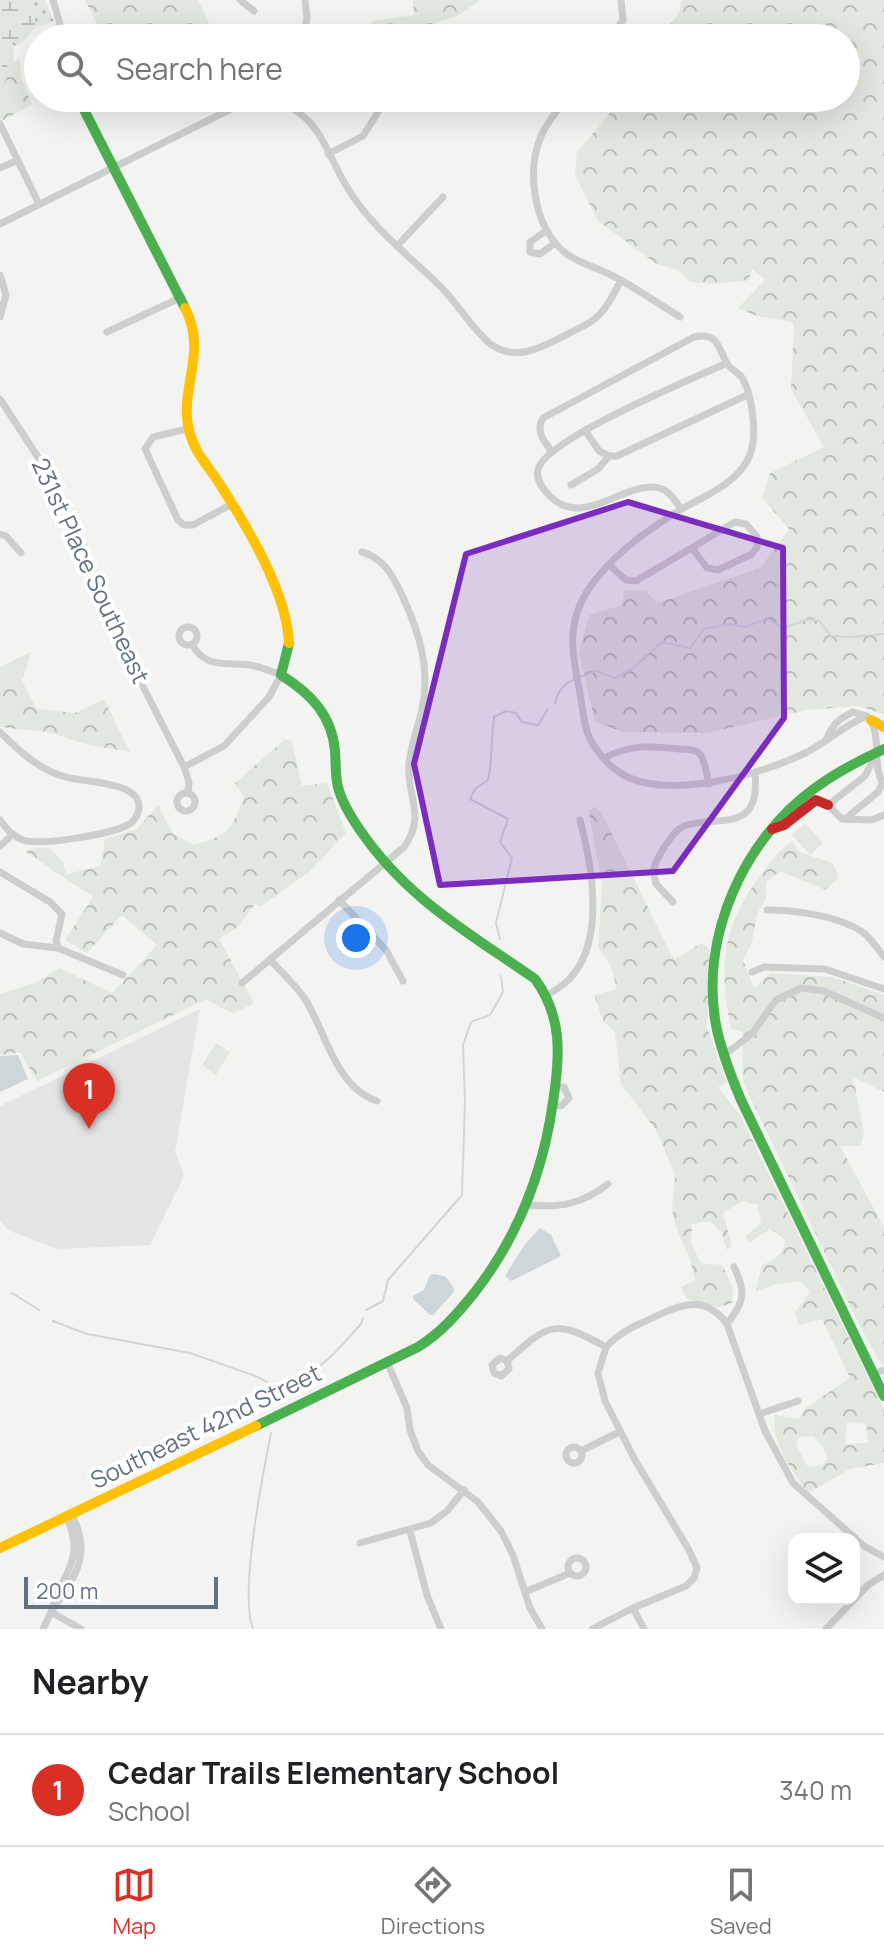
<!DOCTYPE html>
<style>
body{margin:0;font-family:Manrope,sans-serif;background:#f2f2f2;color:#202124}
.controls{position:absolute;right:24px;bottom:24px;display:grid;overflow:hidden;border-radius:16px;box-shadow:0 8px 32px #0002}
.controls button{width:72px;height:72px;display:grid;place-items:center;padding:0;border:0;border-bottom:2px solid #e0e0e0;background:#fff;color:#202124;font:40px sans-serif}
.scale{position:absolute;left:24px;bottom:20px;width:194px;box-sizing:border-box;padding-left:8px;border:4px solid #627283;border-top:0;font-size:22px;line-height:28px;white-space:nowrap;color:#627283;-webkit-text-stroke:6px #fff;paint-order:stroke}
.you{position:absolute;left:356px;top:938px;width:28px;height:28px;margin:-20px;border:6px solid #fff;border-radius:50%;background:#1a73e8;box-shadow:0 0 0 12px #1a73e833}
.badge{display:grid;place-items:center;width:52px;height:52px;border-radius:50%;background:#d93025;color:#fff;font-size:26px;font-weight:700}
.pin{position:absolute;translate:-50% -66px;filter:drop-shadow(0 2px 4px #0008)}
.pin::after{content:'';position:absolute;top:42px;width:28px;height:24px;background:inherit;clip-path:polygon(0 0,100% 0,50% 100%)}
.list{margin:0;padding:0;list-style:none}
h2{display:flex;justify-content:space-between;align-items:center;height:104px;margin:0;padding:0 32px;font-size:34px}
h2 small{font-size:26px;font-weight:400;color:#757577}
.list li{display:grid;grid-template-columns:52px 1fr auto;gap:24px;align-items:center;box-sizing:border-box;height:112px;padding:0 32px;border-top:2px solid #e0e0e0}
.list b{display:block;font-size:30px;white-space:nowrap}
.list p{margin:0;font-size:26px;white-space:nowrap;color:#757577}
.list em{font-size:26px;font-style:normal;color:#757577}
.icon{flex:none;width:44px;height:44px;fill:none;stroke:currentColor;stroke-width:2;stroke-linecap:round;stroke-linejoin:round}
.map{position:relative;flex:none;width:884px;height:1629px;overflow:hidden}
.search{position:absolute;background:#fff;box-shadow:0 8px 32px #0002;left:24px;right:24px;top:24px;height:88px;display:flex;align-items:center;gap:20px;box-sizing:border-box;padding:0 28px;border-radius:44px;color:#757577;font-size:30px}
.sheet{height:216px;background:#fff}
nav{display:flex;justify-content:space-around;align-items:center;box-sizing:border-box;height:112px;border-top:2px solid #e0e0e0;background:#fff;font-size:22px;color:#757577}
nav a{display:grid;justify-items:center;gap:4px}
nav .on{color:#d93025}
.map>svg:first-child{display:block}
.built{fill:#e3e5e4}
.grass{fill:url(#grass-dots)}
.forest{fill:url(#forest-crowns);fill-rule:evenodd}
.wetland{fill:url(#wetland-marsh)}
.garden{fill:#e2e7df}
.water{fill:#cfd6d9}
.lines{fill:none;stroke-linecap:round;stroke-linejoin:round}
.stream{stroke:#cfd6d9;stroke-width:2}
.street{stroke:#cdcece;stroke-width:7}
.fast{stroke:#4caf50;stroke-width:10}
.slow{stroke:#ffc107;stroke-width:10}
.jam{stroke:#c62828;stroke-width:10}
.marked{fill:#7b2cbf;fill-opacity:0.2;stroke:#7b2cbf;stroke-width:6;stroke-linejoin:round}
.labels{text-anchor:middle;stroke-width:8;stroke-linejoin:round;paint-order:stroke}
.street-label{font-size:24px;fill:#627283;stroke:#fff}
</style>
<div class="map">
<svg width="884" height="1629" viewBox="0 0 884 1629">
<defs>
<pattern id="grass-dots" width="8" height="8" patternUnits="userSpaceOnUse" patternTransform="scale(2)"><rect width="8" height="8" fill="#e2e7df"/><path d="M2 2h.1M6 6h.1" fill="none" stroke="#bbc0ba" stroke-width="1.8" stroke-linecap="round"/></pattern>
<pattern id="forest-crowns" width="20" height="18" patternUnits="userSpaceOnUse" patternTransform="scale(2)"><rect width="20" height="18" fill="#e2e7df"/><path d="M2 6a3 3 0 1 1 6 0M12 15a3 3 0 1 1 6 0" fill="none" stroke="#bbc0ba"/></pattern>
<pattern id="wetland-marsh" width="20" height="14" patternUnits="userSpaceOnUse" patternTransform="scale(2)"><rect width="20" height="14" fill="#e2e7df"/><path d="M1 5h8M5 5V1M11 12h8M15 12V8" fill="none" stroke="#bbc0ba"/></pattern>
</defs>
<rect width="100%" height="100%" fill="#f3f4f1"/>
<polygon class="built" points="200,1009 175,1151 184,1176 150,1245 57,1249 10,1231 0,1221 0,1106"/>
<polygon class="grass" points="29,0 45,0 54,21 35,28 34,10"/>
<g class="forest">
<polygon points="85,0 198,0 216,38 104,38"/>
<polygon points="413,0 480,0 459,15 392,38 365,38 372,21 414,15"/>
<polygon points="682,0 884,0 884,714 858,706 807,710 707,733 623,732 595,722 579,652 589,615 622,605 624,590 646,591 657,603 760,568 789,529 762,498 770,473 824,447 791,389 794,327 792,322 757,316 738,308 765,280 752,269 749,280 713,284 690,282 679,271 655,263 598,221 575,175 577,152 607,117 620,98 846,98 846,38 660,38 679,13"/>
<path d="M34,10C35,30 31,38 13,47L14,62L20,60L21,77L32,105L0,122V54Z"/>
<polygon points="31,652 22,681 37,709 75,713 104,699 130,752 89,745 48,732 0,727 0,667"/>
<path d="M285,739L292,741L302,786L327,783L346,833L309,872L260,907L255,904L239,926L219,939L254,1003L233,1014L206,999L37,1081L20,1052L0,1055V994L37,982L59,968L112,993L157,945L122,915L87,953L65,940L93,897L26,852L29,849L49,847L63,862L66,874L101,866L105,839L137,829L158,805L173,834L194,845C229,835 231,831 244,797L235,783Z"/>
<path d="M594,806L602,814L674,960L701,943L710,949L707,1027L727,1083L718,1087L740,1115L884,1410V1463L850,1469L808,1493C793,1472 770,1442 775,1415L799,1419L804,1409L850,1378L822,1319L799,1325L795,1313L810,1291L800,1281L774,1285L756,1291L762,1265C776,1260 782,1255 785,1240L770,1228L751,1242L745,1237L761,1223L757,1205L743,1201L723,1213L732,1247L727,1250L721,1232L710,1221L692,1224L691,1243L701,1263L722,1265L733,1288L732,1303L719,1307L687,1299L681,1287L695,1280L690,1260L675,1224L672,1208L675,1175L656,1130L621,1084L615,1032L603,1021L594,995L617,989L611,967L598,947L602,885L589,813ZM847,1422L866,1424L868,1443L845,1444ZM813,1436L820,1443L828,1458L823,1465L808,1467L796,1445L799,1437Z"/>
<path d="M792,841L799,852L833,863L839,878L825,890L780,871L766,882V899L757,914L752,942L743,960L754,988L771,973L833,977L884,995V1092L853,1077L864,1132L861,1146H840L884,1227V1365L877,1358L852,1310L744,1084C741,1066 744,1050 742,1032L731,1029C718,966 722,924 763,872C772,860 779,850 792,841Z"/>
</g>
<path class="wetland" d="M0,0H29L34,10L35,28C28,33 13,40 9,47C1,61 15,73 0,90Z"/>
<g class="garden">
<polygon points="805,823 823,843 810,855 792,835"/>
<polygon points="216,1043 230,1052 216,1075 202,1065"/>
</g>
<g class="water">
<polygon points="18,1055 28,1079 0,1092 0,1056"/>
<polygon points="540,1228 551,1235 561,1256 511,1281 505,1276 525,1244"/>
<polygon points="435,1274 446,1277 454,1288 453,1293 433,1315 430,1315 413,1299 413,1296 424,1290 430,1275"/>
</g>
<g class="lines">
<g class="stream">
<path d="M555,703C559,682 577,678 595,671L615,678L632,669L662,642L690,648L704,629L729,624L746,627L767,618L783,628L809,619L819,621L831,636L851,637L884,634"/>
<path d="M500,939L496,923L512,858L500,842L508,819L470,799L475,789L488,780C493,757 491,739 494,717L506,711L516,713L522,722L538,725L548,709"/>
<polyline points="12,1293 39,1310"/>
<polyline points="366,1310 383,1301 388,1280 462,1195 465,1102 463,1045 471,1022 490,1015 503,992 501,976"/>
<polyline points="53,1321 87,1334 190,1353 258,1377 287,1394"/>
<path d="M268,1408L287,1394L297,1377C324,1370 342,1344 361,1324L363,1318"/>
<path d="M253,1629C239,1592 263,1474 271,1433"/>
</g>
<g class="street">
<polyline points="53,0 64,38"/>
<polyline points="240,0 254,11"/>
<polyline points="303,38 307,18 305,0"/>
<polyline points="517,38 536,35 548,38"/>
<polyline points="611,38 623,20 621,0"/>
<polyline points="452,98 453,102"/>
<path d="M566,98C558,110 548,121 542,134C526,169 533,223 562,250C576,263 594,266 611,275C635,287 657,303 680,317"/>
<path d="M263,99C324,109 323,154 354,198C377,231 410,257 439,285C457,302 473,331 492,345C517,362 542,347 566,335C576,329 589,325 598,316C608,307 614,293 621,280"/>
<polyline points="0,124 39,204"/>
<polyline points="328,154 363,136 387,98"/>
<polyline points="0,168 18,160"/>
<polyline points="0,224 241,104 264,98"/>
<polyline points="547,230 530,242 530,252 540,254 555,243"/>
<polyline points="398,245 443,197"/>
<polyline points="0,275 6,295 0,317"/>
<polyline points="107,332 182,297"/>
<polyline points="0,399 47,471 84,547 100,602 184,767 189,782 188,792"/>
<polyline points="187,429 153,437 145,449 178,520 184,525 193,525 232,504"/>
<polyline points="585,430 599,451 609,456"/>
<path d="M552,452C544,441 535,431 543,418L694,337C717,332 718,346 726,362C730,370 739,372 743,379C753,399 759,441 747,461C734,485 702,497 680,510C648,530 619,550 596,579C565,617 571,649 580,693C583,711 584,731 594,746C600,755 609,766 619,772C663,802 761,775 805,753C827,742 844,725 867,716"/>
<polyline points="571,485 598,469 609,456 617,456 747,395"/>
<path d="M681,509C674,499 668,488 654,487C617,486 579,531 546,492C541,486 536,479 538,470C543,440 694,378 727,363"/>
<polyline points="0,534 6,536 21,553"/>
<polyline points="609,565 626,580 636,581 735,522 746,524 757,537 757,547 752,554 718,570 707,568 692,548"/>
<circle cx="188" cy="636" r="9"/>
<path d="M0,732C17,749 36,767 59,775C79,783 130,780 138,801C141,809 137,818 131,823C115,834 41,846 23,840C12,836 7,829 0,820"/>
<path d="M826,740C832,725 838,719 853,712L867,716C884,735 870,765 884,785"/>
<polyline points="876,754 865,776 828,805 842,819 871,820 884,815"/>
<path d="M604,758C630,744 652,746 680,749C686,749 695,749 699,753C705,759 707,776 709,784"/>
<path d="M184,767L224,746L269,697L281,675C271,671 261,667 250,665C226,662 205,669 192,644"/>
<circle cx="186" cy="802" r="9"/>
<polyline points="845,819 878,792 882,784"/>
<polyline points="0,846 12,835"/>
<polyline points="0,872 50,902 62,914 56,941 58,948"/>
<polyline points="339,900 386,950 403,981"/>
<path d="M673,902L656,884L653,871C656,859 672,831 684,826C718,814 761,836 755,772"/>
<path d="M767,910C795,910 840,916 864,933C872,940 878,949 884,957"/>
<polyline points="0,933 23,944 58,948 123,975"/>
<path d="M271,961C283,973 295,985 305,999C326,1032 335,1087 377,1101"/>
<polyline points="752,972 764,967 825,969 884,989"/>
<path d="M242,983L404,847C427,816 406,796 409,763C411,745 418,727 422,709C431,668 419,632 402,595C393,576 384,558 362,552"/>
<path d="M547,995C556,990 566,984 572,976C605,938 592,864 580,820"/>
<polyline points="725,1054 752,1034 776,1000 801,988 824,991 884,1018"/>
<polyline points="552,1104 561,1106 569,1098 564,1087 555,1087"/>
<path d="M528,1205C561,1208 582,1204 608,1184"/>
<path d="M727,1324C744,1301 747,1294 734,1267"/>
<path d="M507,1361L509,1369L501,1376L494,1373L492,1365L500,1358L507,1361C550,1322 555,1319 606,1347C618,1334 632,1327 648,1320C677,1306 704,1292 727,1324L765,1431L793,1483L864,1546L884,1557"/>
<polyline points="387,1362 407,1408 410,1430 418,1451 428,1465 478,1502 501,1531 513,1555 530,1608 542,1629"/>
<polyline points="872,1374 884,1370"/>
<polyline points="759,1414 798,1401"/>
<circle cx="574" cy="1455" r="8"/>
<polyline points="581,1451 619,1432"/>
<path d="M67,1518C86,1562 62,1571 51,1612C74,1578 93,1556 72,1515"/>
<polyline points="410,1531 427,1595 441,1629"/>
<polyline points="360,1543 431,1523 447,1511 464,1490"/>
<circle cx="577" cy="1567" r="9"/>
<polyline points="525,1592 570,1573"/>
<polyline points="633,1608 644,1629"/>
<polyline points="43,1629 51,1612 81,1629"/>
<polyline points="592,1629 633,1608 686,1586 694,1578 697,1568 689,1550 635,1460 605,1401 598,1373 606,1347"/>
<polyline points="826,1629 868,1585 884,1575"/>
</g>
<g class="fast">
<polyline points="78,98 185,308"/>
<path d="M884,749C860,760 837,772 815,788C743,840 700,937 716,1025C721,1051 731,1076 741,1100L884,1396"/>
<path d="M256,1426L418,1347C441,1333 458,1313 475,1292C519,1235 543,1173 553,1102C560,1057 563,1017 535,979C469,933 407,899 360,830C351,817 342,803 338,787C335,775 336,763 335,751C332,715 310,693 281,675L289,643"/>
</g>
<g class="slow">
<path d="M185,308C209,354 177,390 190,434C196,455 210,468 221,486C248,528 287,593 289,643"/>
<polyline points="871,720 884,727"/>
<polyline points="0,1548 256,1426"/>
</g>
<polyline class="jam" points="772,829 784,825 816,800 828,805"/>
</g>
<path class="marked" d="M628,502L783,548L784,718L673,871L440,885L414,764L466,554Z"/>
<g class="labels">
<g class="street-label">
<text transform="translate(90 571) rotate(65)" y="8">231st Place Southeast</text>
<text transform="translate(206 1427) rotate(-26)" y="8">Southeast 42nd Street</text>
</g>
</g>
</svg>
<div class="controls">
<button><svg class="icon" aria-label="layers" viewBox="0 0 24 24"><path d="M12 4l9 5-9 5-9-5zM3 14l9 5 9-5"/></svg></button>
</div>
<div class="scale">200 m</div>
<div class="you"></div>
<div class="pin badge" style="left:89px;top:1129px">1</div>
<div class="search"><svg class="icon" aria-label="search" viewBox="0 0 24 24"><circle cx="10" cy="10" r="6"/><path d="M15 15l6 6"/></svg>Search here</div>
</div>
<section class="sheet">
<h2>Nearby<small></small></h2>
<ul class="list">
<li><span class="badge">1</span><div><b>Cedar Trails Elementary School</b><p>School</p></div><em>340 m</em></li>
</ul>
</section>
<nav>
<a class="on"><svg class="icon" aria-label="map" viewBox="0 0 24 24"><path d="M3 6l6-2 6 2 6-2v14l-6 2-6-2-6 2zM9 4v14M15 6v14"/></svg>Map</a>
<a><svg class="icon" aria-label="directions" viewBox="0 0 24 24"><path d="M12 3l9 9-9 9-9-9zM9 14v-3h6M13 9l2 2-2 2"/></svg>Directions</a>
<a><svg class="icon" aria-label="saved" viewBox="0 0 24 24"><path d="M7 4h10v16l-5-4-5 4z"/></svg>Saved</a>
</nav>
